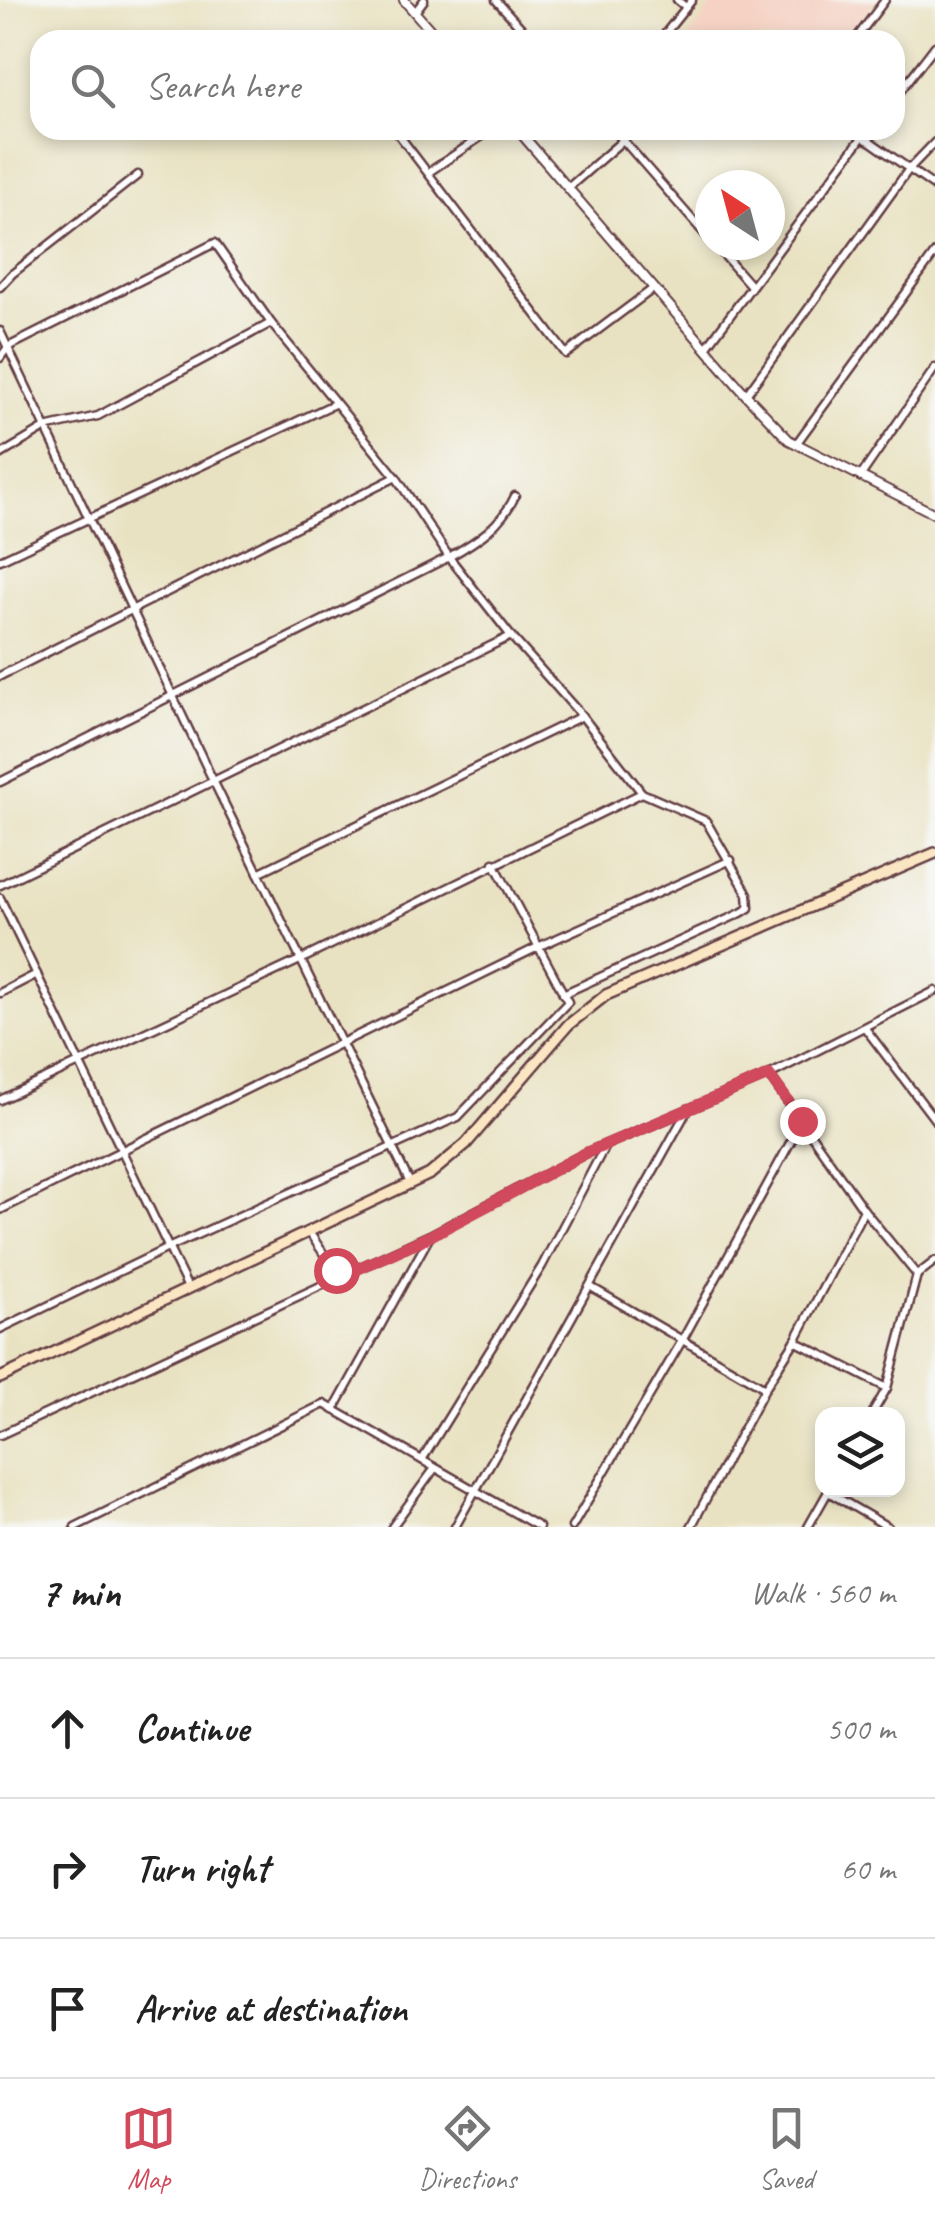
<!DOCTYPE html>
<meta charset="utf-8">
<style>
body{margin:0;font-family:Caveat,sans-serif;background:#f2f2f2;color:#222}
.controls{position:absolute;right:30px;bottom:30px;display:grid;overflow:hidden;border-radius:20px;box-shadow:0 5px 15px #0003}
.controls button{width:90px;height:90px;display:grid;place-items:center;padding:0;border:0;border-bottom:2px solid #e0e0e0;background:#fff;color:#222;font:50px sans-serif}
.compass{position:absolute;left:695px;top:170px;width:90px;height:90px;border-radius:50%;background:#fff;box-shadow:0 5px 15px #0003;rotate:324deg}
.stop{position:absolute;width:30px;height:30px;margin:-22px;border:8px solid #d1495b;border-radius:50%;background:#fff}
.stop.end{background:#d1495b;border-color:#fff;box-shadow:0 2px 10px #0008}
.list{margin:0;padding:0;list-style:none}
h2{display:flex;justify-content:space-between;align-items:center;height:130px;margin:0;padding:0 40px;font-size:42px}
h2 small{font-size:32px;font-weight:400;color:#767676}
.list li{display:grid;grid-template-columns:65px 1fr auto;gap:30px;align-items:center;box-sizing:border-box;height:140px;padding:0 40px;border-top:2px solid #e0e0e0}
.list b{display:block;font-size:38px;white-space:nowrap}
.list em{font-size:32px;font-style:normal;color:#767676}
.icon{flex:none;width:55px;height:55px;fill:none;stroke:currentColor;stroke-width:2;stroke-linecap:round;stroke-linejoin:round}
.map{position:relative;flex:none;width:935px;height:1527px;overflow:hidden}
.search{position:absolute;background:#fff;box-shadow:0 5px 15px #0003;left:30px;right:30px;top:30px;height:110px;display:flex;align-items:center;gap:25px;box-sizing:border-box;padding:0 35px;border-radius:30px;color:#767676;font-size:38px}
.sheet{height:550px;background:#fff}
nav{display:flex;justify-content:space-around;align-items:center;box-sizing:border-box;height:140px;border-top:2px solid #e0e0e0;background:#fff;font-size:28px;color:#767676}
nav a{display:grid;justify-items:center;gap:5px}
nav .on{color:#d1495b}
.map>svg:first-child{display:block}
.built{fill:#f5d2c3}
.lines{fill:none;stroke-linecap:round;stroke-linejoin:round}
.minor-casing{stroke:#623c42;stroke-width:11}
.tertiary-casing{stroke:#623c42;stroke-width:12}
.secondary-casing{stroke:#623c42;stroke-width:14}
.minor{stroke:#fff;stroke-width:6}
.tertiary{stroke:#fff;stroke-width:8}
.secondary{stroke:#fbe6c3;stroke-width:9}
.route{stroke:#d1495b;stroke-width:12}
</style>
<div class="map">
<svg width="935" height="1527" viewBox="0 0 935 1527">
<rect width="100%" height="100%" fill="#f6f6f2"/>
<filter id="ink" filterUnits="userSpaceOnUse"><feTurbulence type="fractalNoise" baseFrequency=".01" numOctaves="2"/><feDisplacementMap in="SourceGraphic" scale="20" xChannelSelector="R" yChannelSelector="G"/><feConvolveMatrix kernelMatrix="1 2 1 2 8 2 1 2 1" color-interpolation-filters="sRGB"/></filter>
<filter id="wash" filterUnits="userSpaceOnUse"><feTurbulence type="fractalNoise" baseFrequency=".0048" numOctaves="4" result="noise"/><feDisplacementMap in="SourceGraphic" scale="40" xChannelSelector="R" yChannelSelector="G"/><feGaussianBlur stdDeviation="2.25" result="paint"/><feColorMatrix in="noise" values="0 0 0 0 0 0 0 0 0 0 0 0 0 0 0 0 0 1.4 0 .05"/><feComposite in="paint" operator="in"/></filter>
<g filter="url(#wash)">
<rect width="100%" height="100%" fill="#e9e2c2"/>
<polygon class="built" points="716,0 877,0 848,40 686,40"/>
</g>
<g filter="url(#ink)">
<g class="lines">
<g class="minor-casing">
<g id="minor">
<polyline points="496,0 532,40"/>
<polyline points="677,0 686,7"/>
<polyline points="415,12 424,0"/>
<polyline points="660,40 692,0"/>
<polyline points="855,40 885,0"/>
<polyline points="895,98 935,46"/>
<polyline points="395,130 566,354 654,288"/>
<polyline points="854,130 935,187"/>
<polyline points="623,140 710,240"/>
<polyline points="867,140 873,130"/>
<polyline points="429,172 491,130"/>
<polyline points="568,188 623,140 613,130"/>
<polyline points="715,245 750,285"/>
<polyline points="0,287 12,274 138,175"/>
<polyline points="0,331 208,770 410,1183"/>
<polyline points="706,348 863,136"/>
<polyline points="0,358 8,347 215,243 271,323 396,477 449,557 511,636 582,716 642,793 706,821 748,894 749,908 741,913 563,994"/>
<polyline points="746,395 909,169 935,142"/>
<polyline points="796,444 935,253"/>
<polyline points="0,455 45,428 98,416 271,323"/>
<polyline points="860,477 935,368"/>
<polyline points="0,560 334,404"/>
<polyline points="0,676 396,477"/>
<path d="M0,782L449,557C477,541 501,526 515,496"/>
<polyline points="258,873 582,716"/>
<polyline points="0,885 511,636"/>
<polyline points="0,898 188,1288"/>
<polyline points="0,993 37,974"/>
<polyline points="865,1028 935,1120"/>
<polyline points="769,1075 935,991"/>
<polyline points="0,1100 300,960 642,793"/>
<polyline points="0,1210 540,946 731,860"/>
<polyline points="309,1232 332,1266 344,1275"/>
<polyline points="917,1275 935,1261"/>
<polyline points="591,1287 765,1388 795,1341 887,1388"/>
<polyline points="0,1329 170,1247 458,1117 568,1002 494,863"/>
<polyline points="795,1341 864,1210"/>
<polyline points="334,1410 430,1236"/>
<polyline points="0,1435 430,1235 586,1153 769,1075 864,1210 917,1275 887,1388 872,1414"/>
<polyline points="422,1460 542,1266 605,1146"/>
<polyline points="828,1492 888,1527"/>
<polyline points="75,1527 324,1404 539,1527"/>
<polyline points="392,1527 435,1468"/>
<polyline points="455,1527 688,1109"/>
<polyline points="572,1527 683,1339 802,1121"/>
<polyline points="691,1527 765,1388"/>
<polyline points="808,1527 829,1490"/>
</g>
</g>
<g class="tertiary-casing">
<g id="tertiary">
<polyline points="404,0 439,40"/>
<polyline points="518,130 746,395 789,440 935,514"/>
</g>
</g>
<g class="secondary-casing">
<polyline id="secondary" points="0,1378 430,1174 466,1144 568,1025 606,995 935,853"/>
</g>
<use href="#minor" class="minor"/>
<use href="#tertiary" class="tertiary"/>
<use href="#secondary" class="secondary"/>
</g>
</g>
<g class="lines" filter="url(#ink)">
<polyline class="route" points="336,1270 344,1275 430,1236 586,1153 769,1075 802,1121"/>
</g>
</svg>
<div class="controls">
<button><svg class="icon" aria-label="layers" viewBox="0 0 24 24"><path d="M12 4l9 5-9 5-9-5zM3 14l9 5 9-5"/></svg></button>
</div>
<svg class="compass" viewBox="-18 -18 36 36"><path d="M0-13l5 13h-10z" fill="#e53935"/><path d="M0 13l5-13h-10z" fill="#767676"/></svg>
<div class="stop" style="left:336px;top:1270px"></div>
<div class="stop end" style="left:802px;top:1121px"></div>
<div class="search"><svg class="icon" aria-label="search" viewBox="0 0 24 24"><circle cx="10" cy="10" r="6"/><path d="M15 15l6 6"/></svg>Search here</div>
</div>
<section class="sheet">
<h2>7 min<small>Walk · 560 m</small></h2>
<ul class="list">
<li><svg class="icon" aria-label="ahead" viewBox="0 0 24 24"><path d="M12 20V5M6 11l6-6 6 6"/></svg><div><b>Continue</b></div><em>500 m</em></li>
<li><svg class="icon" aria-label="right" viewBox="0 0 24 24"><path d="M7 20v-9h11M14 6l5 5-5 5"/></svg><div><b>Turn right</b></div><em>60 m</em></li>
<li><svg class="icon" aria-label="arrive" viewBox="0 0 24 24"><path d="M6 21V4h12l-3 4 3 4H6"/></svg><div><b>Arrive at destination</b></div></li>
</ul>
</section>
<nav>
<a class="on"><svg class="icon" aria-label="map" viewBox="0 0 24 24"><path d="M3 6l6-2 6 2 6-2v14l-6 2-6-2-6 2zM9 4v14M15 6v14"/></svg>Map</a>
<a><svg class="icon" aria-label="directions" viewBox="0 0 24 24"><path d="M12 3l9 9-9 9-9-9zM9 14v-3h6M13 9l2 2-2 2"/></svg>Directions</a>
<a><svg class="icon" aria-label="saved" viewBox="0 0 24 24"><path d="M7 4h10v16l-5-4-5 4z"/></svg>Saved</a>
</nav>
